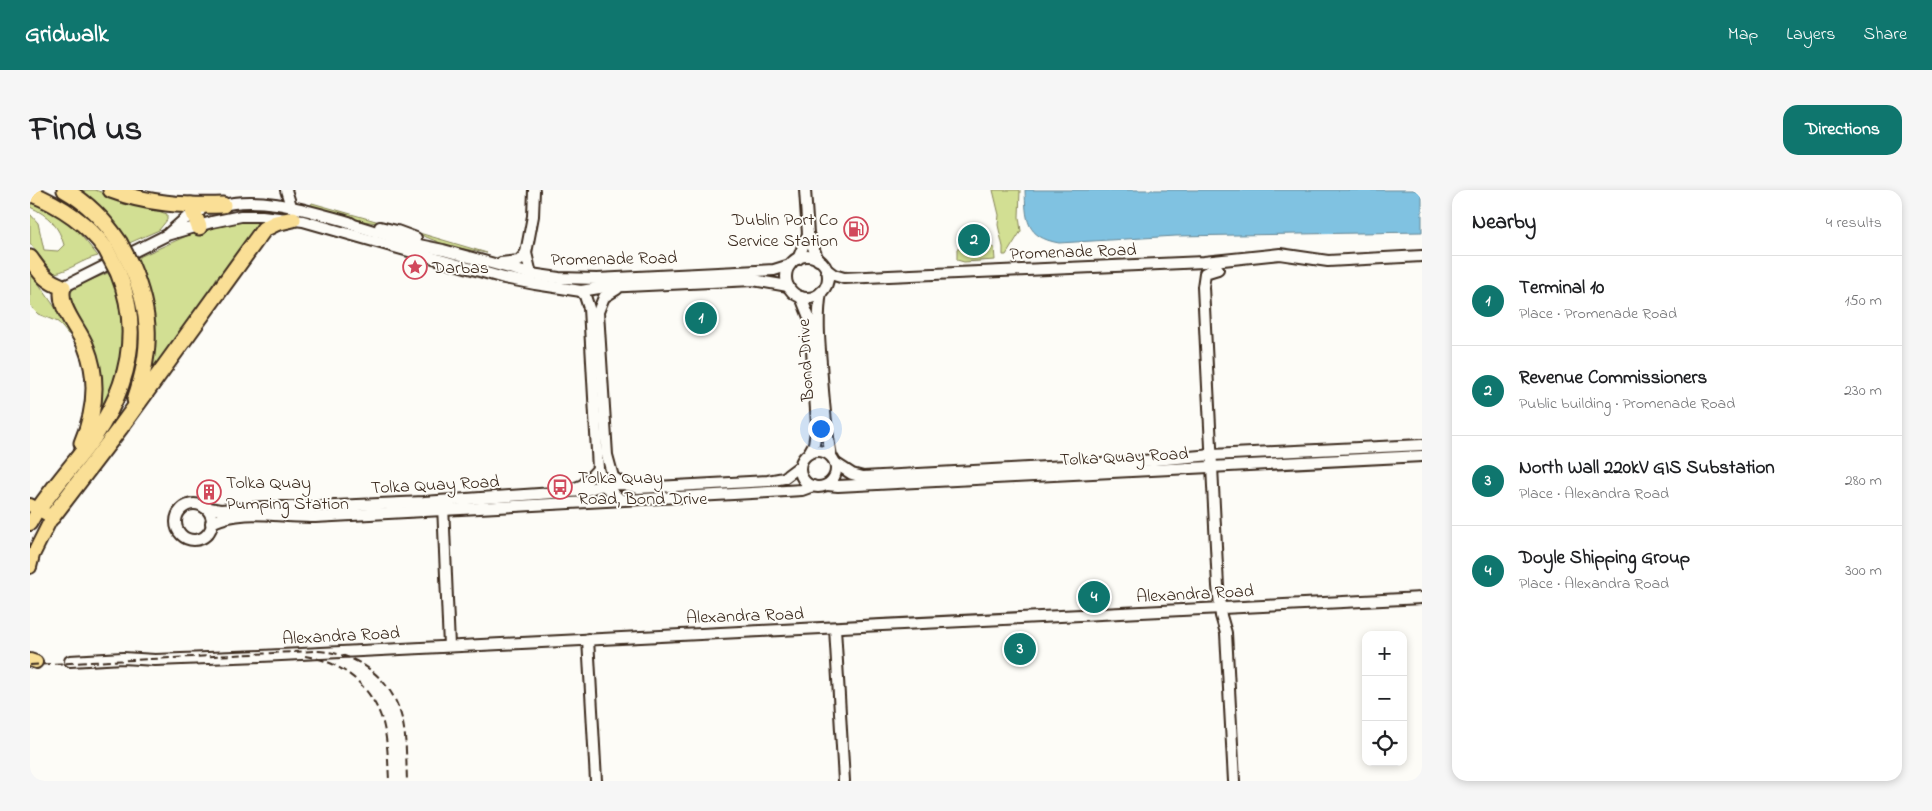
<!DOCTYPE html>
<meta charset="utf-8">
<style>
body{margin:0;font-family:"Indie Flower",sans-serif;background:#f6f6f6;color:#202124}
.controls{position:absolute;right:15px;bottom:15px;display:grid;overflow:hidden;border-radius:10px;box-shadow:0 2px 8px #0003}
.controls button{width:45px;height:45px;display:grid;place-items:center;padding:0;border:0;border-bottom:1px solid #e0e0e0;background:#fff;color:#202124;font:25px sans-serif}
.you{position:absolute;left:790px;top:238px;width:18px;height:18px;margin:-12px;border:4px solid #fff;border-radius:50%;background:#1a73e8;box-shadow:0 0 0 8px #1a73e833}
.badge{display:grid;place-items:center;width:32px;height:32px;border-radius:50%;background:#0f766e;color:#fff;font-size:16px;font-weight:700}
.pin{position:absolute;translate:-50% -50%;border:2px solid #fff;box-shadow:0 1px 5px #0006}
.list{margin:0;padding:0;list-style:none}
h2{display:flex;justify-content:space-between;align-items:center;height:65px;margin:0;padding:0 20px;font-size:21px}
h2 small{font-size:16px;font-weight:400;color:#757577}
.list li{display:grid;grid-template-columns:32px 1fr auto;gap:15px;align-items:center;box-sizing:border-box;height:90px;padding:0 20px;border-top:1px solid #e0e0e0}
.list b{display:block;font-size:19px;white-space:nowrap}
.list p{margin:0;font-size:16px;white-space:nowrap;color:#757577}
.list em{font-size:16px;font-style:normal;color:#757577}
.icon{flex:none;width:28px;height:28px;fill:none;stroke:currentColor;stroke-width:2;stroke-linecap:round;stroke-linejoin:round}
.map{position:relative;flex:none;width:1392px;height:591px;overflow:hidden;border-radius:15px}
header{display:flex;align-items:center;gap:30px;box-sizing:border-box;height:70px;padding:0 25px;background:#0f766e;color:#fff}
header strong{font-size:24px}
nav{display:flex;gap:28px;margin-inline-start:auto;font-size:18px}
.intro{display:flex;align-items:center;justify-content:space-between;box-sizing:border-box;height:120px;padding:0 30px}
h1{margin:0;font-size:35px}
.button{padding:12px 22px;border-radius:15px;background:#0f766e;color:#fff;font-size:18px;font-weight:700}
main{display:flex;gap:30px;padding:0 30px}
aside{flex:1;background:#fff;border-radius:15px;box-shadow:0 2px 8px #0003}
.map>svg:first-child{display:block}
.green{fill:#d2df93;stroke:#868458}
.water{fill:#80c2e1;stroke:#648593}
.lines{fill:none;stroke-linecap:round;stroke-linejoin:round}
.minor-casing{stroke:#3b2a1e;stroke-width:14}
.major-casing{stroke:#3b2a1e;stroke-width:16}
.highway-casing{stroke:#3b2a1e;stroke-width:19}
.minor{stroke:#fdfcf7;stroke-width:10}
.major{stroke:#fadf96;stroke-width:12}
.highway{stroke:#fadf96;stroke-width:15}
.rail{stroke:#3b2a1e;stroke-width:2;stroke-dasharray:8 4;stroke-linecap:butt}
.highway-bridge-casing{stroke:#3b2a1e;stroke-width:19;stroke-linecap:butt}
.highway-bridge{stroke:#fadf96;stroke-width:15}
.labels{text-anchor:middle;stroke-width:4;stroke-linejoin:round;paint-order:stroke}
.poi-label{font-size:18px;fill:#3b2a1e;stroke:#fdfcf7;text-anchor:start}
.street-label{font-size:18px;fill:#3b2a1e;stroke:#fdfcf7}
</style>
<header>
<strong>Gridwalk</strong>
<nav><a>Map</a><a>Layers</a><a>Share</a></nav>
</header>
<div class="intro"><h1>Find us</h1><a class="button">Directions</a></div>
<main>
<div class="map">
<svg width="1392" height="591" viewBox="0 0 1392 591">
<rect width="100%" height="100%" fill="#fdfcf7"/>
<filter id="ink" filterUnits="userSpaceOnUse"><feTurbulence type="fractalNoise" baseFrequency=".02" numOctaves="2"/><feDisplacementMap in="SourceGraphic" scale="10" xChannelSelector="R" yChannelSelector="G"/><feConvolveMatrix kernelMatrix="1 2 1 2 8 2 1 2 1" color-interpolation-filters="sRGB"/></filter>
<g filter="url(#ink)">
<g class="green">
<polygon points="44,0 65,0 137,24 137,30 129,40 97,54"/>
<polygon points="963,0 990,0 989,27 991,41 976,65 973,65 973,57 968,35 969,25"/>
<path d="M0,8L23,21L44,37L68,66C51,70 41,80 25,83L15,73L0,53V24L8,33L14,60L28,61L34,55C29,36 18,25 0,17Z"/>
<polygon points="282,13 360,35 320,29 280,17"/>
<polygon points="223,30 231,31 231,33 199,76 187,87 179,103 117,189 118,103 107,68 161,44 184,36"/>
<polygon points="379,40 457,63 418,56"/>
<polygon points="964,57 965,70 934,72 927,70 927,59"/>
<polygon points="0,81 44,145 38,144 28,132 8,124 3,119 0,114"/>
<path d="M78,83L80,87L83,86C93,116 98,147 92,179C89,193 74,221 67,236L56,142L39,105L46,96Z"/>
</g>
<path class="water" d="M995,0H1392V42L1146,46L1029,53C995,47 996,29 995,0Z"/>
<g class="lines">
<g class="minor-casing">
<g id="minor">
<polyline points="256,0 261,16"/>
<polyline points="775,0 778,44"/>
<path d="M189,16C230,4 279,21 319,32L324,35L389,55L413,60L501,84L529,88L567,89L708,82L744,80L760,75"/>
<polyline points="350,37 367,41 386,48"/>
<polyline points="139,43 155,29 170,21"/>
<circle cx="777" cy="87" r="21"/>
<polyline points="768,69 778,44 788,70"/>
<polyline points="471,73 489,71 496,63"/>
<polyline points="796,79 804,85 814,88 1174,72 1250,64 1298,71 1392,66"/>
<polyline points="1188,79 1175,83 1173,97 1188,396 1191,426 1196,443 1204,591"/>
<polyline points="501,84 496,63 503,26 504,0"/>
<polyline points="33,97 137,45 182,32 211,26 232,26 273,31 474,88 505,94 551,101 575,97 723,90 758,96"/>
<polyline points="587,99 574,107 568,122 577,265 583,287 593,294"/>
<polyline points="551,101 555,106 559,118 568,279 573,295 590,309"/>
<path d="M791,102C787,126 789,149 791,173C793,204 795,235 801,266"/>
<polyline points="771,107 780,130 787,235 784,254 779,263"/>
<circle cx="788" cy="279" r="18"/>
<polyline points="805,273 822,284 833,287 1090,273 1182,265 1392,255"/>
<polyline points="797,295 808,296 1392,266"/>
<polyline points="543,299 553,295 568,279"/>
<circle cx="164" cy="332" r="18"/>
<polyline points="413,315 419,456"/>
<polyline points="174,317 190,320 235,317 283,317 394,312 553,301 573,295 593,294 608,298 738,291 754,288 770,276"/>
<path d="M181,333C215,317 249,328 285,327L756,301L772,300L783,296"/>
<polyline points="805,438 814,591"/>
<polyline points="558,449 566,591"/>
<polyline points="40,471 93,468 125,470 231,466 1392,408"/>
</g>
</g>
<g class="major-casing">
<g id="major">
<polyline points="0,315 22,327 3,365 0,377"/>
<polyline points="0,334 8,320"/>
<polyline points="0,470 6,472"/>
</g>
</g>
<g class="highway-casing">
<g id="highway">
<path d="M35,0C58,13 75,31 89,52"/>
<path d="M81,0C118,14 154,16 193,15"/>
<path d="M0,3C30,15 57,33 76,59"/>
<polyline points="161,15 169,37"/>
<path d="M0,68C11,83 15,91 33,97C27,117 49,138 56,157C69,189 65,222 52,253"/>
<path d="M101,75C122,124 122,160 105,210"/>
<path d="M8,320C25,295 46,272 64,247C99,196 112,141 88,82"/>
<polyline points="22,327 90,238 234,39 246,33 263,29"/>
</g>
</g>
<use href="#minor" class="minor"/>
<use href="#major" class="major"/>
<use href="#highway" class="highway"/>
<g class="rail">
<path d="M275,466C311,471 343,497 353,533C358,552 358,572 359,591"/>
<path d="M0,475L284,461C324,461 360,486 371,525C377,546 376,570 377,591"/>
</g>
<g class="highway-bridge-casing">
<g id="highway-bridge">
<polyline points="89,52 101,75"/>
<polyline points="76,59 88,82"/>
</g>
</g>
<use href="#highway-bridge" class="highway-bridge"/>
</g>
</g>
<defs>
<g id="fuel-ring" transform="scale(1.25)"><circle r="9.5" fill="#fdfcf7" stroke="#d1495b" stroke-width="1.5"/><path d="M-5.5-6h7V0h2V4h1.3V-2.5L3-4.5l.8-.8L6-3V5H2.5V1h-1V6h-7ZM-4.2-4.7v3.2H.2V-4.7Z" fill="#d1495b"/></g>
<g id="sight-ring" transform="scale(1.25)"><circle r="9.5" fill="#fdfcf7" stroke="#d1495b" stroke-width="1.5"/><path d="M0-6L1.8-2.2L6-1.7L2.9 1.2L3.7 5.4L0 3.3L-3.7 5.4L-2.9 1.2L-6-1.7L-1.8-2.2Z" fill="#d1495b"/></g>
<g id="bus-ring" transform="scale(1.25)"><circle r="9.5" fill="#fdfcf7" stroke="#d1495b" stroke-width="1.5"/><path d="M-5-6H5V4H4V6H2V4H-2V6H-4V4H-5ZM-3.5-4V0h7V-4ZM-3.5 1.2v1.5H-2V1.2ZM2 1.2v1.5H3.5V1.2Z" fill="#d1495b"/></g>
<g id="building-ring" transform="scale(1.25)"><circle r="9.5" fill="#fdfcf7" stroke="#d1495b" stroke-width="1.5"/><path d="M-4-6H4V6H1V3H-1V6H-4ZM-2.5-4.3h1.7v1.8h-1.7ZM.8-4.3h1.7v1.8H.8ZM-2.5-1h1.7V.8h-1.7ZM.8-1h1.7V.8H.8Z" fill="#d1495b"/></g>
</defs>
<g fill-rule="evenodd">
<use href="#fuel-ring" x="826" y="39"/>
<use href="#sight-ring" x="385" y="77"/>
<use href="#bus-ring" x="530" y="297"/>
<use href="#building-ring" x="179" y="302"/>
</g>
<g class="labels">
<g class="poi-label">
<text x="808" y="35" text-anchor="end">Dublin Port Co<tspan x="808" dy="21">Service Station</tspan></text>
<text x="402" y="83">Darbas</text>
<text x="548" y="293">Tolka Quay<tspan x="548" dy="21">Road, Bond Drive</tspan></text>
<text x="196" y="298">Tolka Quay<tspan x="196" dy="21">Pumping Station</tspan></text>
</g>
<g class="street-label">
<text transform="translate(1043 61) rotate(-2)" y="6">Promenade Road</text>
<text transform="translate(584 68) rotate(-1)" y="6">Promenade Road</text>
<text transform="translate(775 170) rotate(-93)" y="6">Bond Drive</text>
<text transform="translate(1094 266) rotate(-3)" y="6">Tolka Quay Road</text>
<text transform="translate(405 294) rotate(-3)" y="6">Tolka Quay Road</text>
<text transform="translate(1165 403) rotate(-3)" y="6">Alexandra Road</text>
<text transform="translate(715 425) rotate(-2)" y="6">Alexandra Road</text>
<text transform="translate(311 445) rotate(-3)" y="6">Alexandra Road</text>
</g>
</g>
</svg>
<div class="controls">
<button>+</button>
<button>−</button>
<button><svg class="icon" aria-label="locate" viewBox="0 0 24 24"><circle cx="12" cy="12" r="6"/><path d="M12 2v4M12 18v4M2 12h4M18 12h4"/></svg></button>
</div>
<div class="you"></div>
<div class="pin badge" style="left:671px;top:128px">1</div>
<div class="pin badge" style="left:944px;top:50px">2</div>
<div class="pin badge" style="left:990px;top:459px">3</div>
<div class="pin badge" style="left:1064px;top:407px">4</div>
</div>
<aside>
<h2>Nearby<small>4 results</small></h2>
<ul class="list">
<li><span class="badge">1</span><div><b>Terminal 10</b><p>Place · Promenade Road</p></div><em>150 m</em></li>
<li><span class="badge">2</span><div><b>Revenue Commissioners</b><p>Public building · Promenade Road</p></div><em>230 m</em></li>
<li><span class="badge">3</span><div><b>North Wall 220kV GIS Substation</b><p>Place · Alexandra Road</p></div><em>280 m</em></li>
<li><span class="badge">4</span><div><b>Doyle Shipping Group</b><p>Place · Alexandra Road</p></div><em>300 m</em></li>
</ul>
</aside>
</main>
